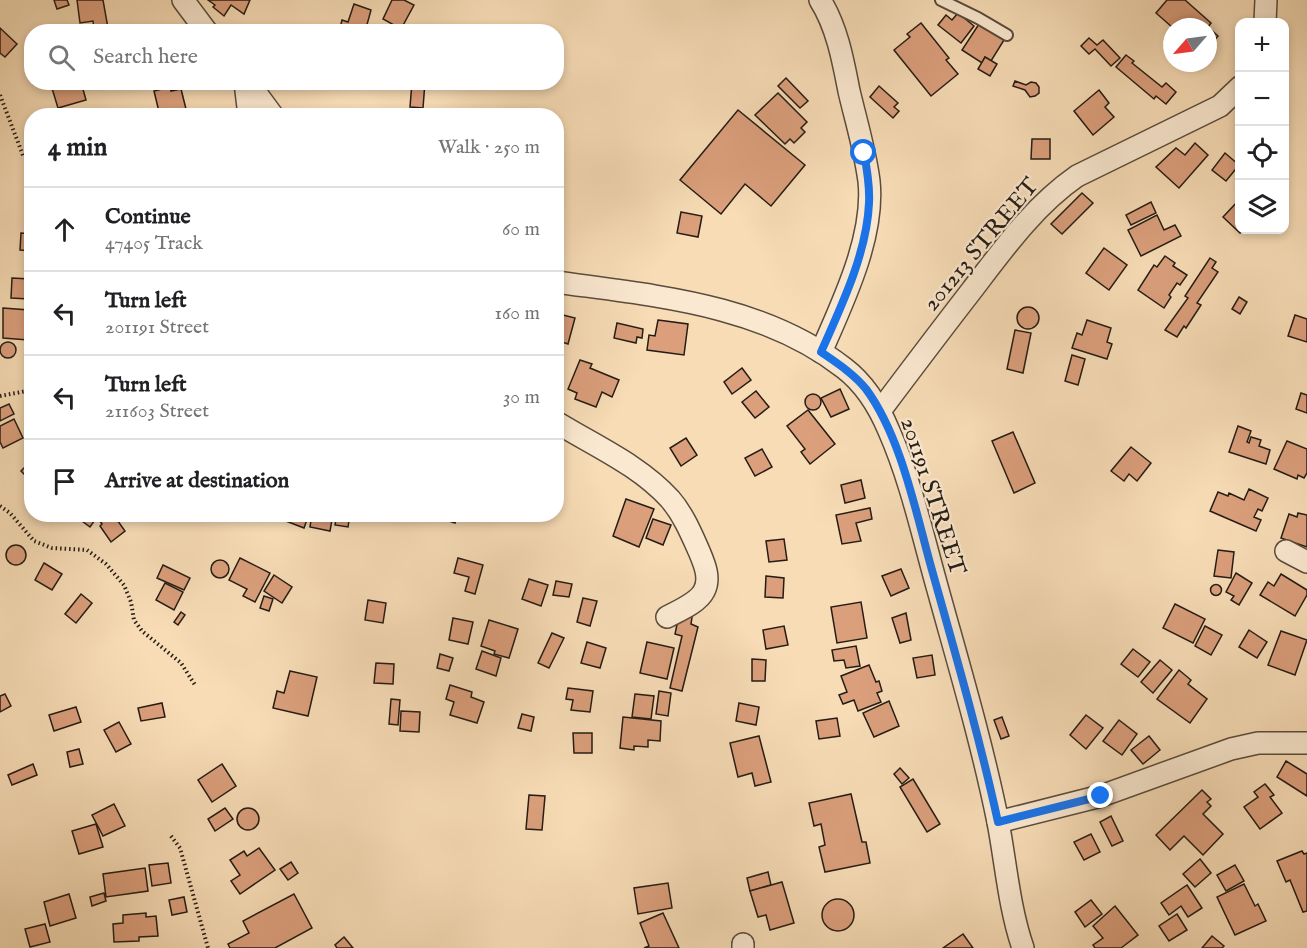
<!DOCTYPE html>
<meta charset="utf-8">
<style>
body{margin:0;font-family:"IM FELL English",serif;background:#f6f6f6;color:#202124}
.controls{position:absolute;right:18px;top:18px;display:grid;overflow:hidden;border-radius:12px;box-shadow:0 3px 9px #0003}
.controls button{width:54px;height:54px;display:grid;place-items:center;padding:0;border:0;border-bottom:2px solid #e0e0e0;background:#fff;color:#202124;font:30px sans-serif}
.compass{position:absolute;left:1163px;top:18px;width:54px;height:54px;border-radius:50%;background:#fff;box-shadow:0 3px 9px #0003;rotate:242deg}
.stop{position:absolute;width:18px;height:18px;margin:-14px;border:4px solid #1a73e8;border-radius:50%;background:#fff}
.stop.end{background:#1a73e8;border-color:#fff;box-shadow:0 2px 6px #0008}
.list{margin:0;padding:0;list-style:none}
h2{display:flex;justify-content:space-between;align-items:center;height:78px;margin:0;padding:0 24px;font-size:26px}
h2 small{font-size:20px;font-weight:400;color:#757577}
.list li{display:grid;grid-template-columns:39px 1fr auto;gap:18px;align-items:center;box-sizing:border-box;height:84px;padding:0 24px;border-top:2px solid #e0e0e0}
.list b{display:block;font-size:22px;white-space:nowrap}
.list p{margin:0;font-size:20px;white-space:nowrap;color:#757577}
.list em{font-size:20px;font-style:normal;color:#757577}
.icon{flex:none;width:33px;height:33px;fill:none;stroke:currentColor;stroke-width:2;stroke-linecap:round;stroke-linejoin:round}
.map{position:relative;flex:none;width:1307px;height:948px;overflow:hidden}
.search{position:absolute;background:#fff;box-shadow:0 3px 9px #0003;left:24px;top:24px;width:540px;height:66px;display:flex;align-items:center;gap:15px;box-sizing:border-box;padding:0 21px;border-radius:24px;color:#757577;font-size:22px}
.panel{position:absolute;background:#fff;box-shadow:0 3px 9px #0003;left:24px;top:108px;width:540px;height:414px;border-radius:24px}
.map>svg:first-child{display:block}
.building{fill:#db9f7c;stroke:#251c14;stroke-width:1.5}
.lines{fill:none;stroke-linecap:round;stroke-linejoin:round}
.service-casing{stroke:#5a4c3c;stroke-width:14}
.minor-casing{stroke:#5a4c3c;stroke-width:24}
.path{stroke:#251c14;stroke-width:4;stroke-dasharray:1.5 3;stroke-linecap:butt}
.service{stroke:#fae8d0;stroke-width:10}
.minor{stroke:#fae8d0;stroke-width:21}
.route{stroke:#1a73e8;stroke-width:8}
.labels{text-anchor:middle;stroke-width:4.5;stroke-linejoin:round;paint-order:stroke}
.street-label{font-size:24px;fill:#251c14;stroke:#fae8d0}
</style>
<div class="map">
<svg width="1307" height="948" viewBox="0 0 1307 948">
<rect width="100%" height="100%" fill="#f7dcb6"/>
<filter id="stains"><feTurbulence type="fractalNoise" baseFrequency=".00333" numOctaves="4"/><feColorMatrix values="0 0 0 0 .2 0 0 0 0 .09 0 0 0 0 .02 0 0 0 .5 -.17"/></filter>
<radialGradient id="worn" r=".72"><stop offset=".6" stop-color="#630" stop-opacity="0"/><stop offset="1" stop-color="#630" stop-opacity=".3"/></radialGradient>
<g class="building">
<polygon points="54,0 67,0 69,5 57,9"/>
<polygon points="77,0 103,0 108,28 94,30 93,21 80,23"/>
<polygon points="208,0 250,0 244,14 231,5 224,16 213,7 215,5"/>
<polygon points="392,0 404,0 414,5 401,29 383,19"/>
<polygon points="1167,0 1185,0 1211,23 1208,27 1172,27 1156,13"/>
<polygon points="354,4 371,10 365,32 339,32 342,20 348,22"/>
<polygon points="958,13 974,26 961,43 938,25 946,15 952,20"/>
<polygon points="921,23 949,58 946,60 958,74 931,96 894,50 910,37 907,34"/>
<polygon points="979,24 1004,40 991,61 985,57 982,63 962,50"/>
<polygon points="1208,27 1218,36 1208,48"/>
<polygon points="0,28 17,44 5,57 0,53"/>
<polygon points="1172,37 1172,54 1164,46"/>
<polygon points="1089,38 1097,45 1103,40 1120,58 1111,66 1095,49 1089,54 1081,46"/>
<polygon points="1126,55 1134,61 1132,63 1162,87 1166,83 1176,92 1166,104 1156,96 1154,99 1116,67"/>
<polygon points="985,57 997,64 990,76 978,69"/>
<polygon points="786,78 808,101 800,108 778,86"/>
<polygon points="1015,81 1026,85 1031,82 1036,83 1039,87 1039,93 1035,96 1030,97 1025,90 1013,86"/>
<polygon points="58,82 81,82 86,100 58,108 51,85"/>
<polygon points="412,82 425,82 423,108 410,107"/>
<polygon points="879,86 898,103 894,107 899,111 893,118 870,97"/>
<polygon points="170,87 171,91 181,89 187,113 177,116 160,116 154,91"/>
<polygon points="1099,90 1109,103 1105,107 1114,117 1093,135 1074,111"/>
<polygon points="778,93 807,122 801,128 805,132 794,143 790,139 785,144 755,115"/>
<polygon points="219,110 221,116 200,116"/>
<polygon points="412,110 433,111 433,116 411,116"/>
<polygon points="738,110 805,165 771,206 745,184 721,214 680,180"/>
<polygon points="1032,139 1050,139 1050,159 1031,159"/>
<polygon points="1195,143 1208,155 1179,188 1156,167 1176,148 1185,155"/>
<polygon points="1225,153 1239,165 1226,181 1212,170"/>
<polygon points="27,189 32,189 32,209 30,209"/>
<polygon points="1082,193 1093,203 1062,234 1051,224"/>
<polygon points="1240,199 1240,230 1244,230 1240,233 1223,217"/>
<polygon points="1151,202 1156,213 1131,225 1126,215"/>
<polygon points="681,212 702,216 698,237 677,233"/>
<polygon points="1157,215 1164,230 1175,225 1181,236 1141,256 1128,230"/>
<polygon points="21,233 32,234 32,251 20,250"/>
<polygon points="1104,248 1127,265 1109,290 1086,273"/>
<polygon points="1165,256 1175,263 1173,266 1187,275 1180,285 1177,283 1169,295 1171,297 1164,308 1138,290 1154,265 1157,267"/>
<polygon points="1210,258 1216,262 1212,268 1218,272 1197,303 1201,305 1186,328 1184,326 1177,337 1165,330 1188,298 1185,296"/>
<polygon points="12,278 30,279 29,299 11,298"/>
<polygon points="1239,297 1247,302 1240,314 1232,309"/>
<circle cx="1028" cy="318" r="11"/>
<polygon points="3,308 29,310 28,340 3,338"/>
<polygon points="563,315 575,318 568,344 556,340 556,316 562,317"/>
<polygon points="1295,315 1307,319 1307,342 1288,336"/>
<polygon points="658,320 688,324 684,355 647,350 649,335 655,336"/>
<polygon points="1087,320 1111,328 1107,342 1112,344 1107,359 1072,348 1077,333 1082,335"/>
<polygon points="617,323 643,329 642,338 637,337 636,343 614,338"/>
<polygon points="1015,330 1031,333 1023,373 1007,369"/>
<circle cx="8" cy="350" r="8"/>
<polygon points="1072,355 1085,359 1078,385 1065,381"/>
<polygon points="580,360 592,364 590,368 619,380 612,397 602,392 596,407 575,399 577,393 568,389"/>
<polygon points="742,368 751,380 732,394 724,382"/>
<polygon points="840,389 849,409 831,417 821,398"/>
<polygon points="756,391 769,407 755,418 742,402"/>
<polygon points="1301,393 1307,395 1307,413 1296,409"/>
<circle cx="813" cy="402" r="8"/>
<polygon points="9,404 14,414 0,421 0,408"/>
<polygon points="808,410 835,444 810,464 801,452 805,449 787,426"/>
<polygon points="14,419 23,438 3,448 0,442 0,426"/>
<polygon points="1238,426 1251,431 1247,442 1249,443 1251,437 1261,440 1259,446 1270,450 1266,464 1229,452"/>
<polygon points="1013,432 1035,483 1014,493 992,441"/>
<polygon points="686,438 697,455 681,466 670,448"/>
<polygon points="1287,441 1307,449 1307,473 1304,478 1298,475 1297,479 1274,469"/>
<polygon points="1131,447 1151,463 1137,481 1129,474 1124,481 1111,471"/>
<polygon points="762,449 772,467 755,476 745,458"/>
<polygon points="31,461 32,461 31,481 21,471"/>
<polygon points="861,480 865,498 845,503 841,485"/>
<polygon points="1249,489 1268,498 1262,511 1258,509 1254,517 1261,520 1256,531 1210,511 1218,492 1228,496 1229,493 1244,500"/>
<polygon points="626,499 654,509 639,547 613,536"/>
<polygon points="870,508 872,519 856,523 861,541 842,544 836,515"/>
<polygon points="1298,513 1307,515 1307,547 1281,538 1289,514 1297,517"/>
<polygon points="80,514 113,514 125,531 111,542 100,526 102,524 97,517 90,527 78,518"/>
<polygon points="279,514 309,514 304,528 278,518"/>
<polygon points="312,514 333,514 330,531 310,527"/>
<polygon points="337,514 350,514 348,527 335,525"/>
<polygon points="419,514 458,514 455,523 437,517 435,521"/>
<polygon points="653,519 671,525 663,545 646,538"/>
<polygon points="784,539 787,560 769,562 766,541"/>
<circle cx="16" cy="555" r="10"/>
<polygon points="1218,550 1234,552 1231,578 1214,576"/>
<polygon points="240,558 270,573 255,602 243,596 247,589 229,580"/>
<polygon points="458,558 483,565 475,594 465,591 469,577 454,573"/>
<circle cx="220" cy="569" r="9"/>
<polygon points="44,563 62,574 52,590 35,580"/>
<polygon points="163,565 190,578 184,590 157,578"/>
<polygon points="901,569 909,588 891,596 882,576"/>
<polygon points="1236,573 1252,583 1239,605 1231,600 1234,596 1226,592"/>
<polygon points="1281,574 1307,590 1307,595 1295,616 1260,595 1268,582 1274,586"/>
<polygon points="274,575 292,587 282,603 264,591"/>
<polygon points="766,576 784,578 783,598 765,597"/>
<polygon points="529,579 548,585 541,606 522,599"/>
<polygon points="556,581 572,584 569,597 553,595"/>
<polygon points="165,583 183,592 174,610 156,600"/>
<circle cx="1216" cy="590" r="5.5"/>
<polygon points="81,594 92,603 76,623 65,614"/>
<polygon points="264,596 273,599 269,611 260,608"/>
<polygon points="583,598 597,601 590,626 577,622"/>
<polygon points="368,600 386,603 383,623 365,620"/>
<polygon points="861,602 867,638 837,643 831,607"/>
<polygon points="1175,604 1205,619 1193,643 1163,628"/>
<polygon points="680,610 693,611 691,624 698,627 682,691 670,688 682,636 675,634"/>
<polygon points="181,612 185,615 178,625 174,622"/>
<polygon points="906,613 911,640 900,643 892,618"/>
<polygon points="453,618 473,622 468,644 449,640"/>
<polygon points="489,620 518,629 509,658 494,654 495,651 481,646"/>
<polygon points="784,626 788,645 766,649 763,630"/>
<polygon points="1205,626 1222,635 1211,655 1195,646"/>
<polygon points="1249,630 1267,642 1257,658 1239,647"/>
<polygon points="1281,631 1307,640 1295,675 1268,665"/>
<polygon points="552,633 564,638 549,668 538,663"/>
<polygon points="587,642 606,648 600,668 581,663"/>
<polygon points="647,642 674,648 667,679 640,673"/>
<polygon points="856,646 860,666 846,668 844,660 834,661 832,650"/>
<polygon points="1133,649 1150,662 1138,677 1121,664"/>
<polygon points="482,651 501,658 496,676 476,669"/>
<polygon points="440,654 453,658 449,671 437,668"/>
<polygon points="932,655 935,675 917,678 913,658"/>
<polygon points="752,659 766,660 765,681 752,681"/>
<polygon points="1160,660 1172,670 1153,693 1141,682"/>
<polygon points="376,663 394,664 393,684 374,683"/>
<polygon points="869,665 876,682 879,681 882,691 877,693 881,702 858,711 854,700 843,704 839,695 847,692 841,676"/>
<polygon points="1179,670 1191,680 1188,684 1207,699 1190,723 1157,699"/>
<polygon points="290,671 317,677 308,716 273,708 277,691 284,693"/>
<polygon points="450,685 472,692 471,697 484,702 477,723 450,715 454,702 446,699"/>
<polygon points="568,688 593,691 590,712 571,710 573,700 566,699"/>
<polygon points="659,691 671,693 668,716 656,714"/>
<polygon points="5,694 11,706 0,712 0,696"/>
<polygon points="635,694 654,696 651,719 632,717"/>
<polygon points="391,699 400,700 398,725 389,724"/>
<polygon points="889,701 899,726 874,737 863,713"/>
<polygon points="162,703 165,717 141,721 138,708"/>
<polygon points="739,703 759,707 756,725 736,721"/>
<polygon points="76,707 81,722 54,731 49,715"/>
<polygon points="401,711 420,712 419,732 400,731"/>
<polygon points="522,714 534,717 531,731 518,728"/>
<polygon points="1086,715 1103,728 1086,749 1070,735"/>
<polygon points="623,717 661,721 660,741 648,740 648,747 634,746 634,750 620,748"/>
<polygon points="1002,717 1009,736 1001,739 994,720"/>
<polygon points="837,718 840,736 819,739 816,721"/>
<polygon points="1119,720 1137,734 1122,755 1103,741"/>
<polygon points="119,722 131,744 116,752 104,730"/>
<polygon points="573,733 592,733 592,753 574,753"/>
<polygon points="759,736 771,782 755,786 752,773 738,777 730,743"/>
<polygon points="1149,736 1160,750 1143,764 1131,750"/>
<polygon points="79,749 83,764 70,767 67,752"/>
<polygon points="1286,761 1307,774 1307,796 1277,777"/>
<polygon points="33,764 37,775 12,785 8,775"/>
<polygon points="222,764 236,786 212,802 198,780"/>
<polygon points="900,768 909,778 902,784 894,774"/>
<polygon points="913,779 940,824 927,832 900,787"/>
<polygon points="1265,784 1274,795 1270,797 1282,813 1260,829 1244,807 1258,797 1254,792"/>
<polygon points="1202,790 1211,799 1207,802 1211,806 1203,814 1223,834 1203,855 1184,836 1170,850 1156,835"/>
<polygon points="851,794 862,842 866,842 870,863 825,872 819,847 825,845 821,824 814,826 809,803"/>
<polygon points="529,795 545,796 542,830 526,829"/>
<polygon points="114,804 125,826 103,836 92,815"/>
<circle cx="248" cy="819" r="11"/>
<polygon points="225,808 233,819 215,831 208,819"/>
<polygon points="1111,816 1123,841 1112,846 1100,822"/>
<polygon points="96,824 103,847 79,854 72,831"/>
<polygon points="1091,834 1100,852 1084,860 1074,842"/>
<polygon points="259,848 275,870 240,894 231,881 240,875 230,860 244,851 247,856"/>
<polygon points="1302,851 1304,854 1307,853 1307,911 1303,912 1290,880 1286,882 1277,861"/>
<polygon points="1200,859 1211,873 1195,887 1183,874"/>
<polygon points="291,862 298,873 288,880 280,869"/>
<polygon points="168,863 171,883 152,886 149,865"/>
<polygon points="1235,865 1244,881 1226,891 1217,875"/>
<polygon points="145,868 148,891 106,897 103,874"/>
<polygon points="768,872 771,885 750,891 747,878"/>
<polygon points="782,882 794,923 770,930 766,915 758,917 750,891"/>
<polygon points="668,883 672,908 638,914 634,888"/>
<polygon points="1244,884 1255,906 1258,904 1266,921 1235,935 1217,897"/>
<polygon points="1187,885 1202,908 1188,917 1181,906 1169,915 1161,903"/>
<polygon points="104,893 106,901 92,906 90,897"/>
<polygon points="69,894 76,918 50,926 44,902"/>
<polygon points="294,894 312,928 275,948 230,948 228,944 249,933 243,921"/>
<polygon points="184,897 187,912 172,915 169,900"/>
<circle cx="838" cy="915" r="16"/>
<polygon points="1091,900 1102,914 1085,927 1075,912"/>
<polygon points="1115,906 1138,935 1121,948 1095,948 1093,945 1103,938 1093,926"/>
<polygon points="146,913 146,917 156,916 158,936 139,937 139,941 114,942 113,924 123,923 123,915"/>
<polygon points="663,913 679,948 644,948 649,946 640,923"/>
<polygon points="1177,914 1187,930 1169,941 1159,926"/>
<polygon points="45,924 50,942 30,947 25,929"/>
<polygon points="963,934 973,948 943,948"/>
<polygon points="1212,936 1224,946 1222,948 1202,948"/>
<polygon points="344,937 353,948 337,948 335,945"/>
</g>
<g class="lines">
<g class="service-casing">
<polyline id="service" points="941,0 978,18 1007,35"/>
</g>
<g class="minor-casing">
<g id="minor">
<polyline points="183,0 207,32"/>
<path d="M820,0C837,27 843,60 849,91C856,121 865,150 869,181C875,236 843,302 821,352"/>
<polyline points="1265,22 1266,0"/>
<polyline points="245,82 249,116"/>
<polyline points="248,82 273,116"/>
<path d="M556,282C656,296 762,304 844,368C865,384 879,407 889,431C911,481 923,537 938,590C959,666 982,743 998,822C1006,864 1009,907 1023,948"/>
<path d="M880,411C910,371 941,330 972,290C1004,248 1034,206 1077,176L1220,106L1240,87"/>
<path d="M556,422C595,446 639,465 670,499C683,514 691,533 699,551C704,563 711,578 704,591C698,603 678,611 667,617"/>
<polyline points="1286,551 1307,562"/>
<polyline points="998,822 1101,796 1231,749 1258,743 1307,743"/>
<polyline points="743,944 743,948"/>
</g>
</g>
<g class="path">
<polyline points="0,95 24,158"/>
<polyline points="0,396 32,390"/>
<polyline points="0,506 10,513 34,541 52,548 87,550 106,564 124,585 131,602 134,620 142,631 181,663 195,685"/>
<polyline points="171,836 180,848 208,948"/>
</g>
<use href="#service" class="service"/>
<use href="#minor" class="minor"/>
</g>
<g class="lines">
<path class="route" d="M864,153C867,169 870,186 869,203C867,253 841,307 821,352C837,363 854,374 866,389C900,435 915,508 930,563C954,649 979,735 998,822L1101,796"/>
</g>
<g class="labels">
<g class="street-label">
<text transform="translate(980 244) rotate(-50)" y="8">201213 STREET</text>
<text transform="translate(934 496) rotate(72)" y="8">201191 STREET</text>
</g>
</g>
<rect width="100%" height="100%" filter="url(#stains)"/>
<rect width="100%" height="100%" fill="url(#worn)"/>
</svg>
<div class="controls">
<button>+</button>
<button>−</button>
<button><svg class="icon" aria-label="locate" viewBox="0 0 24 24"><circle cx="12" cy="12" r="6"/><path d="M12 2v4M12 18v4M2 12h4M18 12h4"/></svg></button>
<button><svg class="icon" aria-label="layers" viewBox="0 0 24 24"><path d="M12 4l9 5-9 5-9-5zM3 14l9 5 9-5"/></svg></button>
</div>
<svg class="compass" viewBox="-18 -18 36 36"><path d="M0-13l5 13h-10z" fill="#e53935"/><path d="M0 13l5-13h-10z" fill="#757577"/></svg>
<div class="stop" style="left:864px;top:153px"></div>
<div class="stop end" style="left:1101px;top:796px"></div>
<div class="search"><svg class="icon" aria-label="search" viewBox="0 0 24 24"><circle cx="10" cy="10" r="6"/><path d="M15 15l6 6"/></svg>Search here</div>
<section class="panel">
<h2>4 min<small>Walk · 250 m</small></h2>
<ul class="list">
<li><svg class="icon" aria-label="ahead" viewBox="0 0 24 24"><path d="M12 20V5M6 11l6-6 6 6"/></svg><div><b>Continue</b><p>47405 Track</p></div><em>60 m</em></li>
<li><svg class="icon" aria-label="left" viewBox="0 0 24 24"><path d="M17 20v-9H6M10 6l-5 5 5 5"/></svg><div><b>Turn left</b><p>201191 Street</p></div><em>160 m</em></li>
<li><svg class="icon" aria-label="left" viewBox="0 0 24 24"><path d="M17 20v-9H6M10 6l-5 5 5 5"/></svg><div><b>Turn left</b><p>211603 Street</p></div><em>30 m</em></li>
<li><svg class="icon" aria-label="arrive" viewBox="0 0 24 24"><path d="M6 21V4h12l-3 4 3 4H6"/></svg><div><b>Arrive at destination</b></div></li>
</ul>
</section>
</div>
